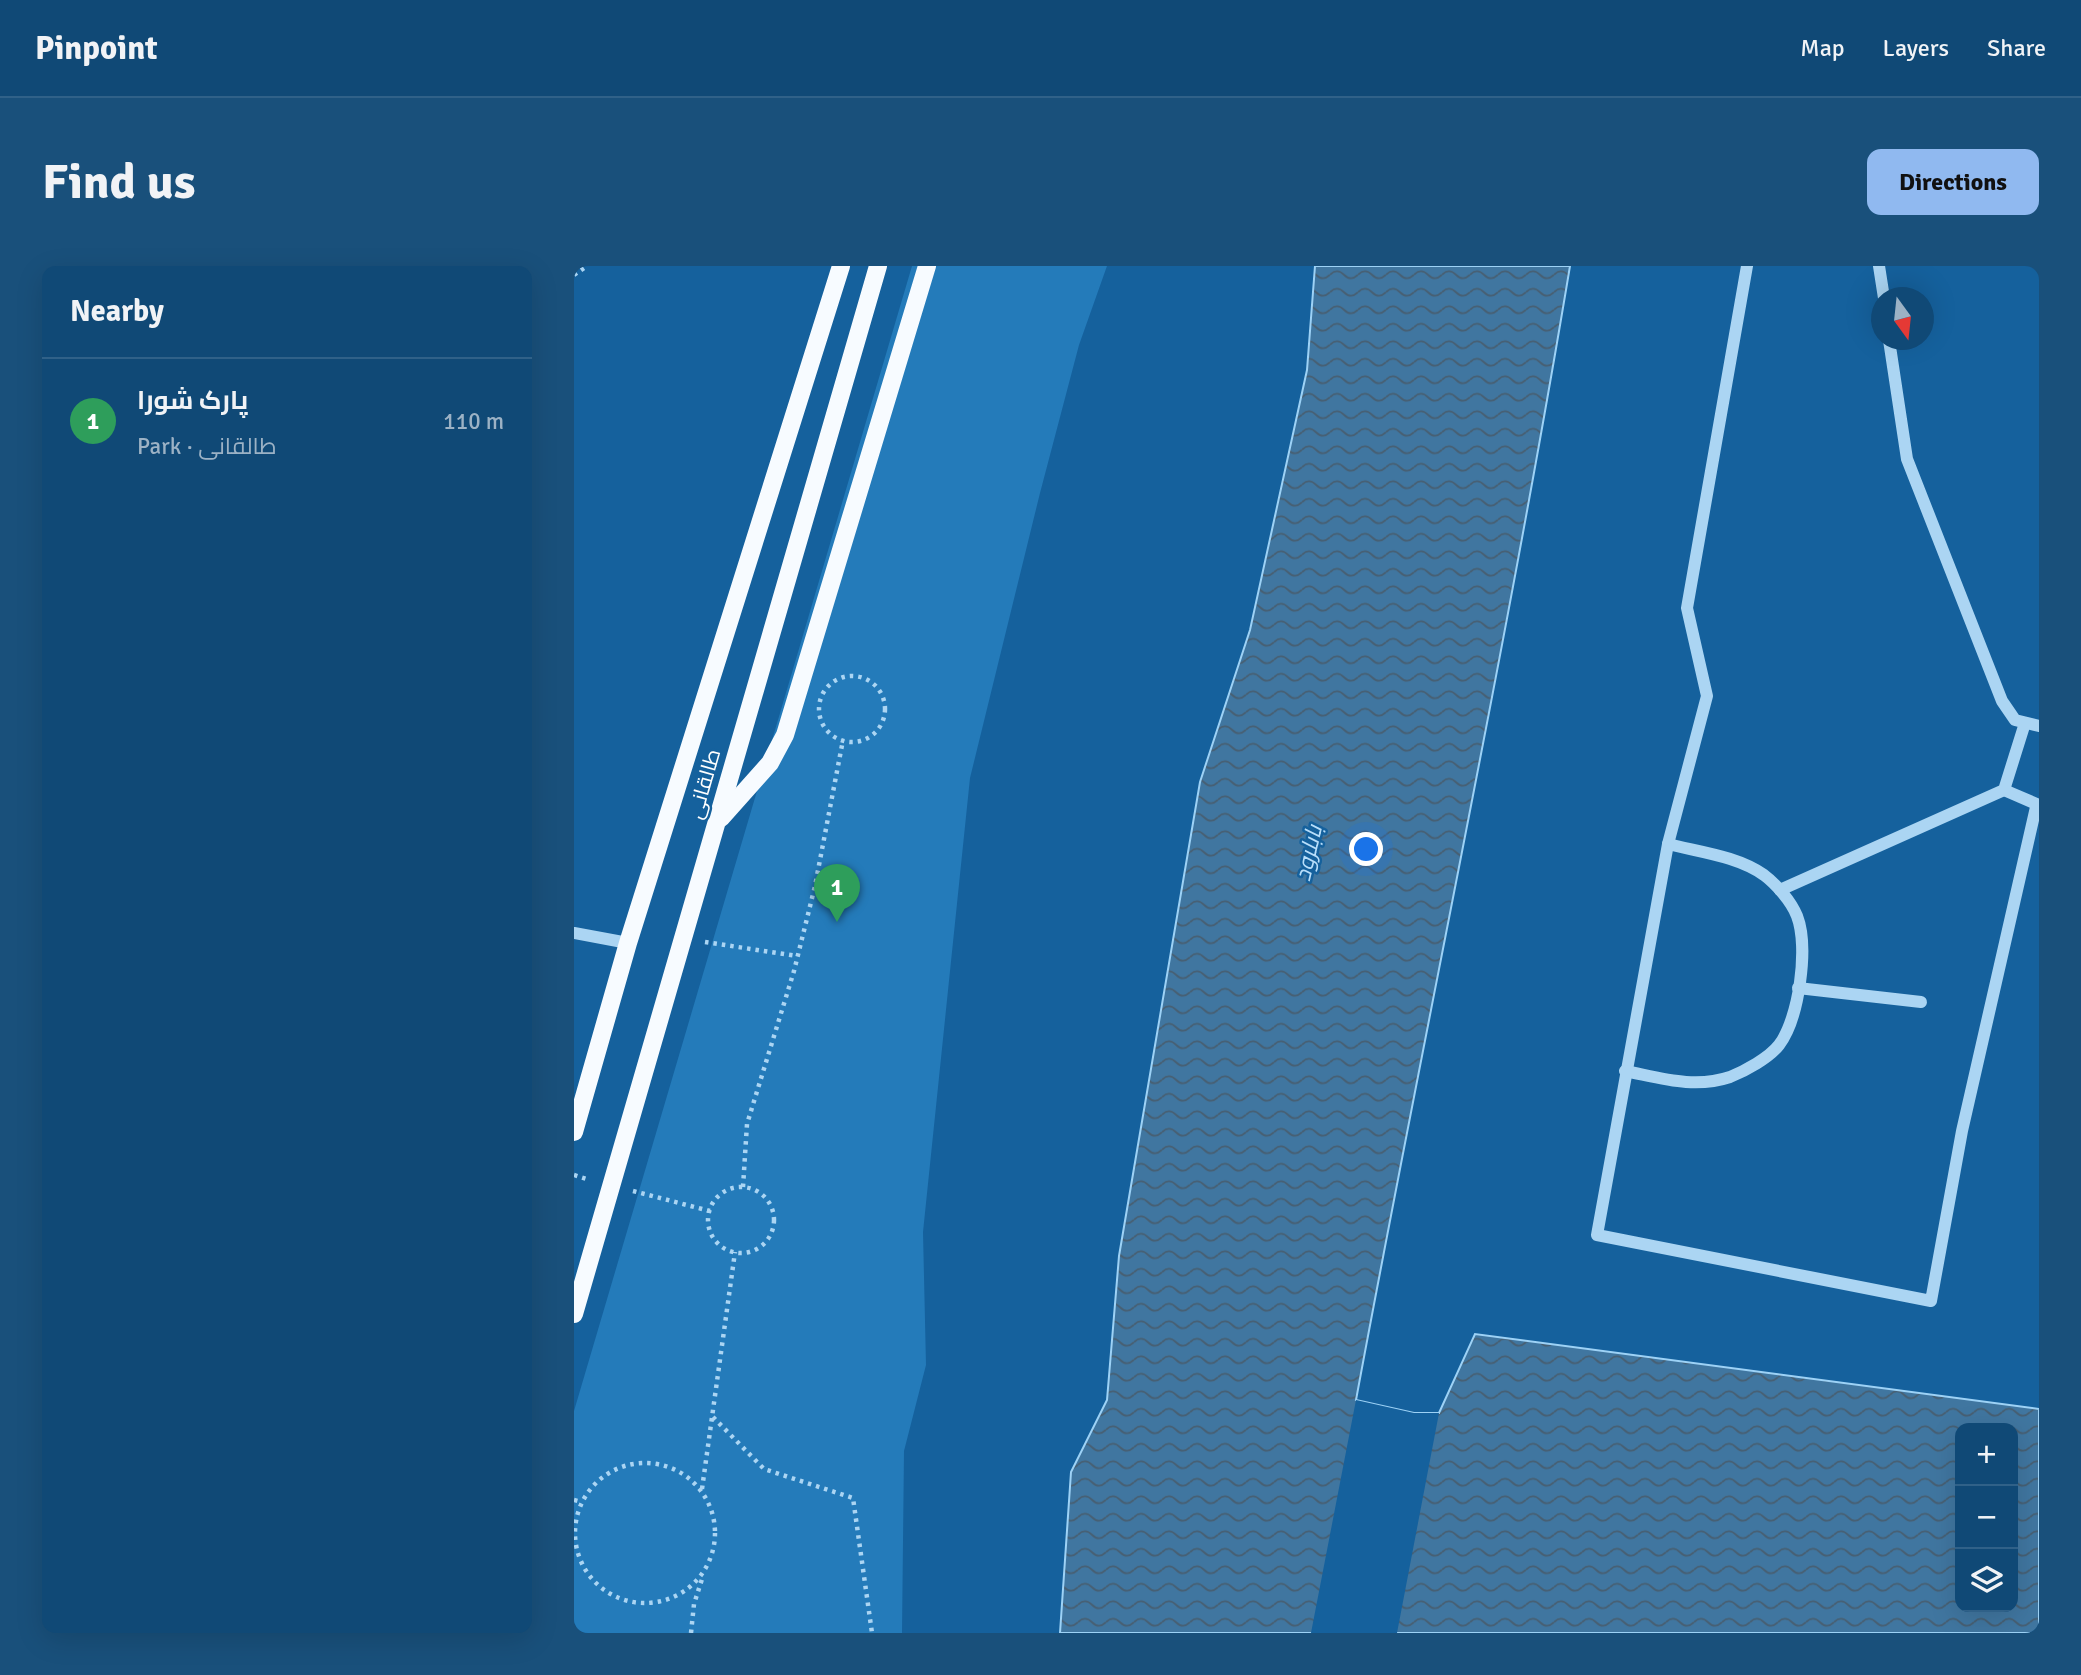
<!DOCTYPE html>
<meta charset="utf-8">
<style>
body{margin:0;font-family:Signika,Cairo,sans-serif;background:#19507b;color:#f1f3f6}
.controls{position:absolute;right:21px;bottom:21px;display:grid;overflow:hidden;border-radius:14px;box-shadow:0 7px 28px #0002}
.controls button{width:63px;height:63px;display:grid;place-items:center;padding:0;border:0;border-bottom:2px solid #306188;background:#104976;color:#f1f3f6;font:35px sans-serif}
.compass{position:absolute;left:1297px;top:21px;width:63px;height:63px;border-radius:50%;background:#104976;box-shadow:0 7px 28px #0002;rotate:165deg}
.you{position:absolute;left:793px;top:584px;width:24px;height:24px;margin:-18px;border:5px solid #fff;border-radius:50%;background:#1a73e8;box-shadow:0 0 0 10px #1a73e833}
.badge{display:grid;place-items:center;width:46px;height:46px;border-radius:50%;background:#90b9f0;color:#fff;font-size:23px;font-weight:700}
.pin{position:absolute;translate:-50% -58px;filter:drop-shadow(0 2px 4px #0008)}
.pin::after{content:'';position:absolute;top:37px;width:24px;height:21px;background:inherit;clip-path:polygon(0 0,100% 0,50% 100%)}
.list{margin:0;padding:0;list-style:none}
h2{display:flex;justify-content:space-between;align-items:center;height:91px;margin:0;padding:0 28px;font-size:30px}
h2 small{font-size:23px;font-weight:400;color:#9cb2c5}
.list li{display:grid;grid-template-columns:46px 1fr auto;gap:21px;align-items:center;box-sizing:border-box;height:126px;padding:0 28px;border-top:2px solid #306188}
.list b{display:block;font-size:26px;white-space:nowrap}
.list p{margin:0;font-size:23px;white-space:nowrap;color:#9cb2c5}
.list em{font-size:23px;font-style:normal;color:#9cb2c5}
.icon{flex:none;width:38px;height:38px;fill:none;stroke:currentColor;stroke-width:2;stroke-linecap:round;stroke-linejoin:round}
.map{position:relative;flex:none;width:1465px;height:1367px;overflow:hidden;border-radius:14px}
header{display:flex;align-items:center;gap:42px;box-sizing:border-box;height:98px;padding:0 35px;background:#104976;border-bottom:2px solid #306188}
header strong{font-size:33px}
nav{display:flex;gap:38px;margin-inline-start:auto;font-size:24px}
.intro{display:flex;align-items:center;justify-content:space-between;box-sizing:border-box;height:168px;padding:0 42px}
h1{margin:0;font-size:49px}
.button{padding:18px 32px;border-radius:14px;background:#90b9f0;color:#111;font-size:24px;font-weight:700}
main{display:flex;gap:42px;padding:0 42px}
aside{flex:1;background:#104976;border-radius:14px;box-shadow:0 7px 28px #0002}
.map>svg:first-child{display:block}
.park{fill:#247bba}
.water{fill:url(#water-waves);stroke:#9dd2f6;stroke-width:2;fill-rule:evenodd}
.pier{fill:#15619d}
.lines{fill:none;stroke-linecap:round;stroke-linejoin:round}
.path{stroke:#abd5f3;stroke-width:4.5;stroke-dasharray:3.5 5;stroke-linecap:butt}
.minor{stroke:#abd5f3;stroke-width:12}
.major{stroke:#f7fbff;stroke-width:18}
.labels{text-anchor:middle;stroke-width:5;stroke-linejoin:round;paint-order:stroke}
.street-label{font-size:21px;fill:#fff;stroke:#15619d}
.water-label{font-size:23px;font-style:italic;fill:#b8defa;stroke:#15619d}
</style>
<header>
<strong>Pinpoint</strong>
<nav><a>Map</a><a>Layers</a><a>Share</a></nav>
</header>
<div class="intro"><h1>Find us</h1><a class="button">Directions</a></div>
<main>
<aside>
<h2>Nearby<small></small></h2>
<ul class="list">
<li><span class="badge" style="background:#2e9e5b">1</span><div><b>پارک شورا</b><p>Park · طالقانی</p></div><em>110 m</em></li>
</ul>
</aside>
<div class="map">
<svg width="1465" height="1367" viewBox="0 0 1465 1367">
<defs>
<pattern id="water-waves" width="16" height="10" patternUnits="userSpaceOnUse" patternTransform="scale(1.75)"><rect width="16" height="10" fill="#4076a0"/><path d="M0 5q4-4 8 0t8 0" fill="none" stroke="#475f72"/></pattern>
</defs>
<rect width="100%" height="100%" fill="#15619d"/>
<polygon class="park" points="338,0 533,0 505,79 466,227 396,512 349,966 352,1099 330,1185 328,1367 0,1367 0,1145"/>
<path class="water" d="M741,0H996C933,379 852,756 782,1134L840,1147H865L901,1068L1465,1143V1367H486L497,1206L533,1134L545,990L626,516L676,364L733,104ZM1386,1162H1439V1341H1386Z"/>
<polygon class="pier" points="782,1134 840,1147 865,1147 823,1367 737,1367"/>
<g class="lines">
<g class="path">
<polyline points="0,9 13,0"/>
<circle cx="278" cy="443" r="33"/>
<polyline points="131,676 223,690"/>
<polyline points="0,909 16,914"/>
<polyline points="169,921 173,858 220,705 241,620 269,474"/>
<circle cx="167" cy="954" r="33"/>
<polyline points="59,925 136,945"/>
<polyline points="139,1151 190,1203 279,1232 298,1367"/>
<circle cx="71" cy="1267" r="70"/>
<polyline points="128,1223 161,986"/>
<polyline points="0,1234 8,1236"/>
<polyline points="117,1367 120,1338 129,1310"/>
</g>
<g class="minor">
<polyline points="1173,0 1113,342 1133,430 1094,578 1023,969 1357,1035 1388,865 1462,541"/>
<polyline points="1305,0 1310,32"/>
<polyline points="1315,74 1333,193 1428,435 1441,454 1465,460"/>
<polyline points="1430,524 1465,539"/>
<polyline points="1206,624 1430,524 1451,457"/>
<polyline points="0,667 54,677"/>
<polyline points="1224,722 1347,736"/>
<path d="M1051,805C1087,812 1120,823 1156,811C1171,805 1195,792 1205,779C1225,753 1235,681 1223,650C1217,635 1202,618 1190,609C1163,590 1125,586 1094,578"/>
</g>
<g class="major">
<polyline points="147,552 196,497 211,469 353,0"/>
<polyline points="0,866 54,677 267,0"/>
<polyline points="0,1048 304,0"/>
</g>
</g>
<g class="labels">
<g class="street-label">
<text transform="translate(130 518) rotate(-74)" y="7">طالقانی</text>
</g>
<g class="water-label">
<text transform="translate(734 587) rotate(-77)" y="8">بابلرود</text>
</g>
</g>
</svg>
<div class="controls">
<button>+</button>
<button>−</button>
<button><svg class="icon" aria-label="layers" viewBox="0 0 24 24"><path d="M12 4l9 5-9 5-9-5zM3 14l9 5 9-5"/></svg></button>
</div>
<svg class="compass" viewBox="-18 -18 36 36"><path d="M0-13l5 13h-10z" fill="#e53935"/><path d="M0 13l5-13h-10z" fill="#9cb2c5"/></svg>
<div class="you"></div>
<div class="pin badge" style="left:263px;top:656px;background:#2e9e5b">1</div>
</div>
</main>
